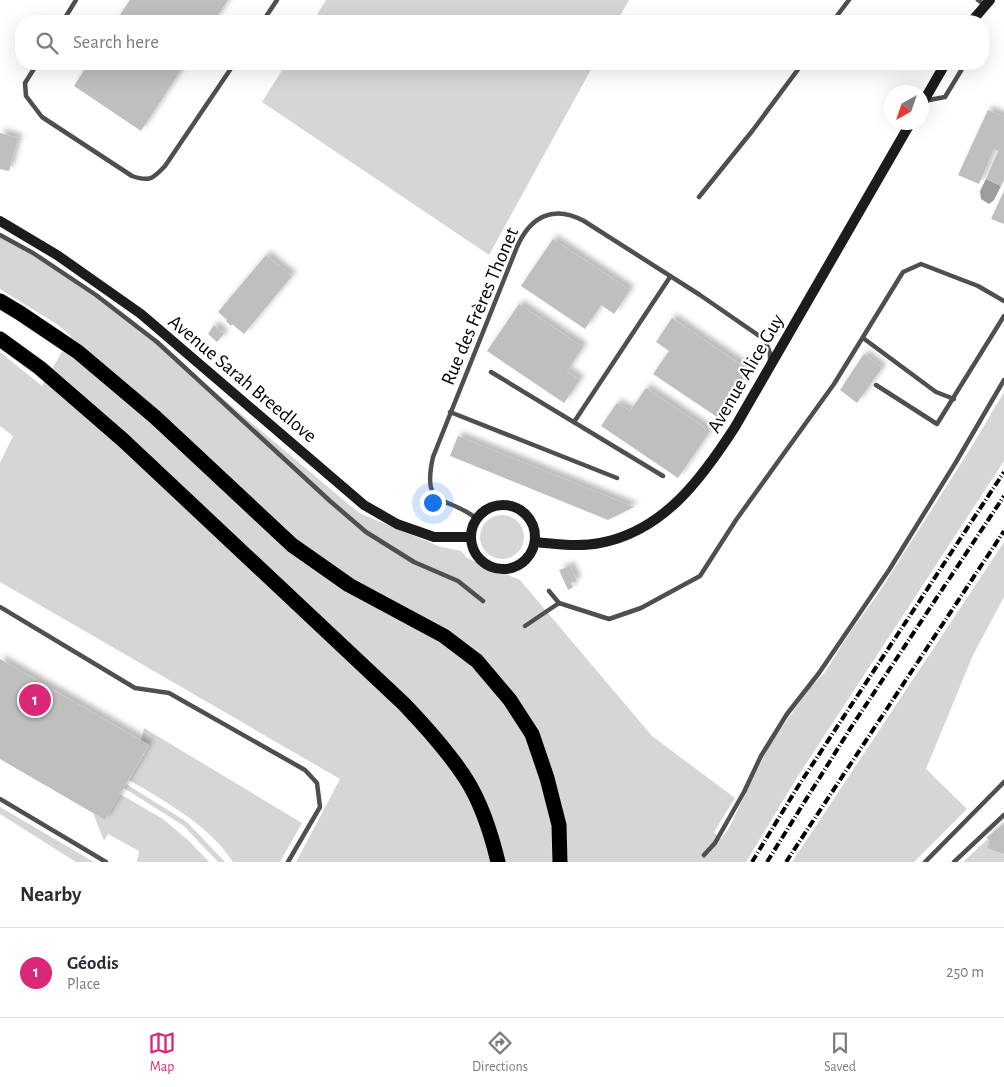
<!DOCTYPE html>
<meta charset="utf-8">
<style>
body{margin:0;font-family:"Alegreya Sans",sans-serif;background:#f2f2f3;color:#2b2b33}
.compass{position:absolute;left:884px;top:85px;width:45px;height:45px;border-radius:50%;background:#fff;box-shadow:0 5px 20px #0002;rotate:220deg}
.you{position:absolute;left:432px;top:502px;width:18px;height:18px;margin:-12px;border:4px solid #fff;border-radius:50%;background:#1a73e8;box-shadow:0 0 0 8px #1a73e833}
.badge{display:grid;place-items:center;width:32px;height:32px;border-radius:50%;background:#db2777;color:#fff;font-size:16px;font-weight:700}
.pin{position:absolute;translate:-50% -50%;border:2px solid #fff;box-shadow:0 1px 5px #0006}
.list{margin:0;padding:0;list-style:none}
h2{display:flex;justify-content:space-between;align-items:center;height:65px;margin:0;padding:0 20px;font-size:21px}
h2 small{font-size:16px;font-weight:400;color:#7c7c81}
.list li{display:grid;grid-template-columns:32px 1fr auto;gap:15px;align-items:center;box-sizing:border-box;height:90px;padding:0 20px;border-top:1px solid #e1e1e2}
.list b{display:block;font-size:19px;white-space:nowrap}
.list p{margin:0;font-size:16px;white-space:nowrap;color:#7c7c81}
.list em{font-size:16px;font-style:normal;color:#7c7c81}
.icon{flex:none;width:28px;height:28px;fill:none;stroke:currentColor;stroke-width:2;stroke-linecap:round;stroke-linejoin:round}
.map{position:relative;flex:none;width:1004px;height:862px;overflow:hidden}
.search{position:absolute;background:#fff;box-shadow:0 5px 20px #0002;left:15px;right:15px;top:15px;height:55px;display:flex;align-items:center;gap:12px;box-sizing:border-box;padding:0 18px;border-radius:20px;color:#7c7c81;font-size:19px}
.sheet{height:155px;background:#fff}
nav{display:flex;justify-content:space-around;align-items:center;box-sizing:border-box;height:70px;border-top:1px solid #e1e1e2;background:#fff;font-size:14px;color:#7c7c81}
nav a{display:grid;justify-items:center;gap:2px}
nav .on{color:#db2777}
.map>svg:first-child{display:block}
.green{fill:#d6d6d6}
.water{fill:#9d9d9d}
.building{fill:#bfbfbf;filter:url(#shadow)}
.lines{fill:none;stroke-linecap:round;stroke-linejoin:round}
.highway-casing{stroke:#dbdbdb;stroke-width:16}
.lane{stroke:#4f4f4f;stroke-width:4.5}
.secondary{stroke:#1c1c1c;stroke-width:10}
.highway{stroke:#000;stroke-width:15}
.rail{stroke:#000;stroke-width:4;stroke-dasharray:8 2.5 1 2.5;stroke-linecap:butt}
.labels{text-anchor:middle;stroke-width:4.5;stroke-linejoin:round;paint-order:stroke}
.street-label{font-size:20px;fill:#000;stroke:#fff}
</style>
<div class="map">
<svg width="1004" height="862" viewBox="0 0 1004 862">
<defs>
<filter id="shadow"><feDropShadow dx="4.5" dy="-4.5" stdDeviation="2.5" flood-color="#0004"/></filter>
</defs>
<rect width="100%" height="100%" fill="#fff"/>
<g class="green">
<polygon points="326,0 629,0 617,21 313,21"/>
<polygon points="286,64 594,64 489,255 262,102"/>
<polygon points="0,235 96,295 153,340 359,513 441,547 461,551 467,558 520,580 652,736 735,798 714,832 721,839 729,828 769,746 809,689 825,672 851,631 878,594 972,446 1004,392 1004,461 798,776 746,862 296,862 340,779 0,582 0,463 13,436 0,426 0,352 42,386 71,336 58,325 0,289"/>
<circle cx="502" cy="537" r="22"/>
<polygon points="1004,542 1004,597 973,655 926,769 967,809 914,862 792,862"/>
<path d="M144,728L302,823L280,862H233C210,826 165,801 129,780L149,746L141,741Z"/>
<polygon points="126,784 187,822 225,862 218,862 184,826 124,788"/>
<polygon points="120,794 163,819 189,841 209,862 137,862 139,851 108,834 104,841 93,813 105,820"/>
<polygon points="0,807 94,862 76,862 0,814"/>
<polygon points="1004,824 1004,862 963,862"/>
</g>
<polygon class="water" points="986,179 1001,186 994,200 989,204 981,199 980,191"/>
<g class="building">
<polygon points="130,0 228,0 214,21 116,21"/>
<polygon points="88,64 185,64 141,131 74,86"/>
<polygon points="988,110 1004,117 1004,180 1001,186 986,179 998,151 994,149 979,184 958,175"/>
<polygon points="0,133 18,138 9,171 0,169"/>
<polygon points="1004,191 1004,224 991,219"/>
<polygon points="553,239 630,290 614,314 601,305 585,329 521,286"/>
<polygon points="266,255 292,276 244,334 232,324 231,326 226,321 227,320 218,312"/>
<polygon points="519,304 583,347 567,371 580,380 564,403 487,351"/>
<polygon points="672,318 749,370 717,417 653,374 669,351 656,342"/>
<polygon points="214,325 224,334 217,342 208,334"/>
<polygon points="864,354 882,368 857,403 840,390"/>
<polygon points="646,388 710,431 678,478 601,426 617,403 630,411"/>
<polygon points="458,436 634,507 608,520 450,456"/>
<polygon points="570,566 577,581 571,583 573,587 568,590 559,570"/>
<polygon points="0,659 149,745 105,820 0,759"/>
<polygon points="1004,823 1004,854 987,848 990,840 986,838"/>
</g>
<g class="lines">
<g class="highway-casing">
<g id="highway">
<polyline points="0,301 20,313 78,352 155,417 292,545 349,585 444,636 477,661 510,700 532,734 547,778 559,825 560,862"/>
<path d="M0,339L40,368L123,440L404,704C426,727 448,751 466,779C482,804 491,833 498,862"/>
</g>
</g>
<g class="lane">
<polyline points="978,0 985,5"/>
<polyline points="63,21 76,0"/>
<polyline points="263,21 277,0"/>
<polyline points="833,21 849,0"/>
<path d="M37,64L25,83L26,96L42,117L132,176C149,182 153,179 165,166L234,64"/>
<polyline points="924,101 945,97 965,64"/>
<polyline points="699,197 753,130 802,64"/>
<polyline points="0,235 33,253 96,295 157,342 330,501 366,532 414,562 458,581 483,601"/>
<polyline points="863,338 936,392 954,399"/>
<polyline points="491,372 663,476"/>
<polyline points="876,385 937,424 1004,316"/>
<polyline points="450,412 617,478"/>
<polyline points="574,422 670,277"/>
<path d="M477,519C447,494 421,511 433,457L517,247C530,217 553,204 584,221L700,295L765,340L770,353V361"/>
<polyline points="549,591 559,603"/>
<polyline points="0,607 135,688 169,693 305,770 317,783 320,807 288,862"/>
<polyline points="525,626 559,603 609,619 641,608 700,576 736,520 834,384 903,272 921,264 978,286 1004,301"/>
<polyline points="0,799 106,862"/>
<polyline points="704,855 715,843 744,792 761,756 787,714 819,673 889,570 956,462 1004,380"/>
<polyline points="925,862 1004,782"/>
<polyline points="954,862 1004,815"/>
</g>
<g class="secondary">
<polyline points="972,21 990,0"/>
<polyline points="922,104 945,64"/>
<polyline points="0,221 57,255 141,314 364,505 397,524 434,537 471,537"/>
<circle cx="503" cy="537" r="32"/>
<path d="M535,542C556,544 579,547 600,543C664,531 702,478 735,427L911,122"/>
</g>
<use href="#highway" class="highway"/>
<g class="rail">
<polyline points="752,862 797,788 1004,472"/>
<polyline points="767,862 850,729 1004,496"/>
<polyline points="786,862 1004,531"/>
</g>
</g>
<g class="labels">
<g class="street-label">
<text transform="translate(479 306) rotate(-67)" y="7">Rue des Frères Thonet</text>
<text transform="translate(745 373) rotate(-60)" y="7">Avenue Alice Guy</text>
<text transform="translate(243 378) rotate(40)" y="7">Avenue Sarah Breedlove</text>
</g>
</g>
</svg>
<svg class="compass" viewBox="-18 -18 36 36"><path d="M0-13l5 13h-10z" fill="#e53935"/><path d="M0 13l5-13h-10z" fill="#7c7c81"/></svg>
<div class="you"></div>
<div class="pin badge" style="left:35px;top:700px">1</div>
<div class="search"><svg class="icon" aria-label="search" viewBox="0 0 24 24"><circle cx="10" cy="10" r="6"/><path d="M15 15l6 6"/></svg>Search here</div>
</div>
<section class="sheet">
<h2>Nearby<small></small></h2>
<ul class="list">
<li><span class="badge">1</span><div><b>Géodis</b><p>Place</p></div><em>250 m</em></li>
</ul>
</section>
<nav>
<a class="on"><svg class="icon" aria-label="map" viewBox="0 0 24 24"><path d="M3 6l6-2 6 2 6-2v14l-6 2-6-2-6 2zM9 4v14M15 6v14"/></svg>Map</a>
<a><svg class="icon" aria-label="directions" viewBox="0 0 24 24"><path d="M12 3l9 9-9 9-9-9zM9 14v-3h6M13 9l2 2-2 2"/></svg>Directions</a>
<a><svg class="icon" aria-label="saved" viewBox="0 0 24 24"><path d="M7 4h10v16l-5-4-5 4z"/></svg>Saved</a>
</nav>
